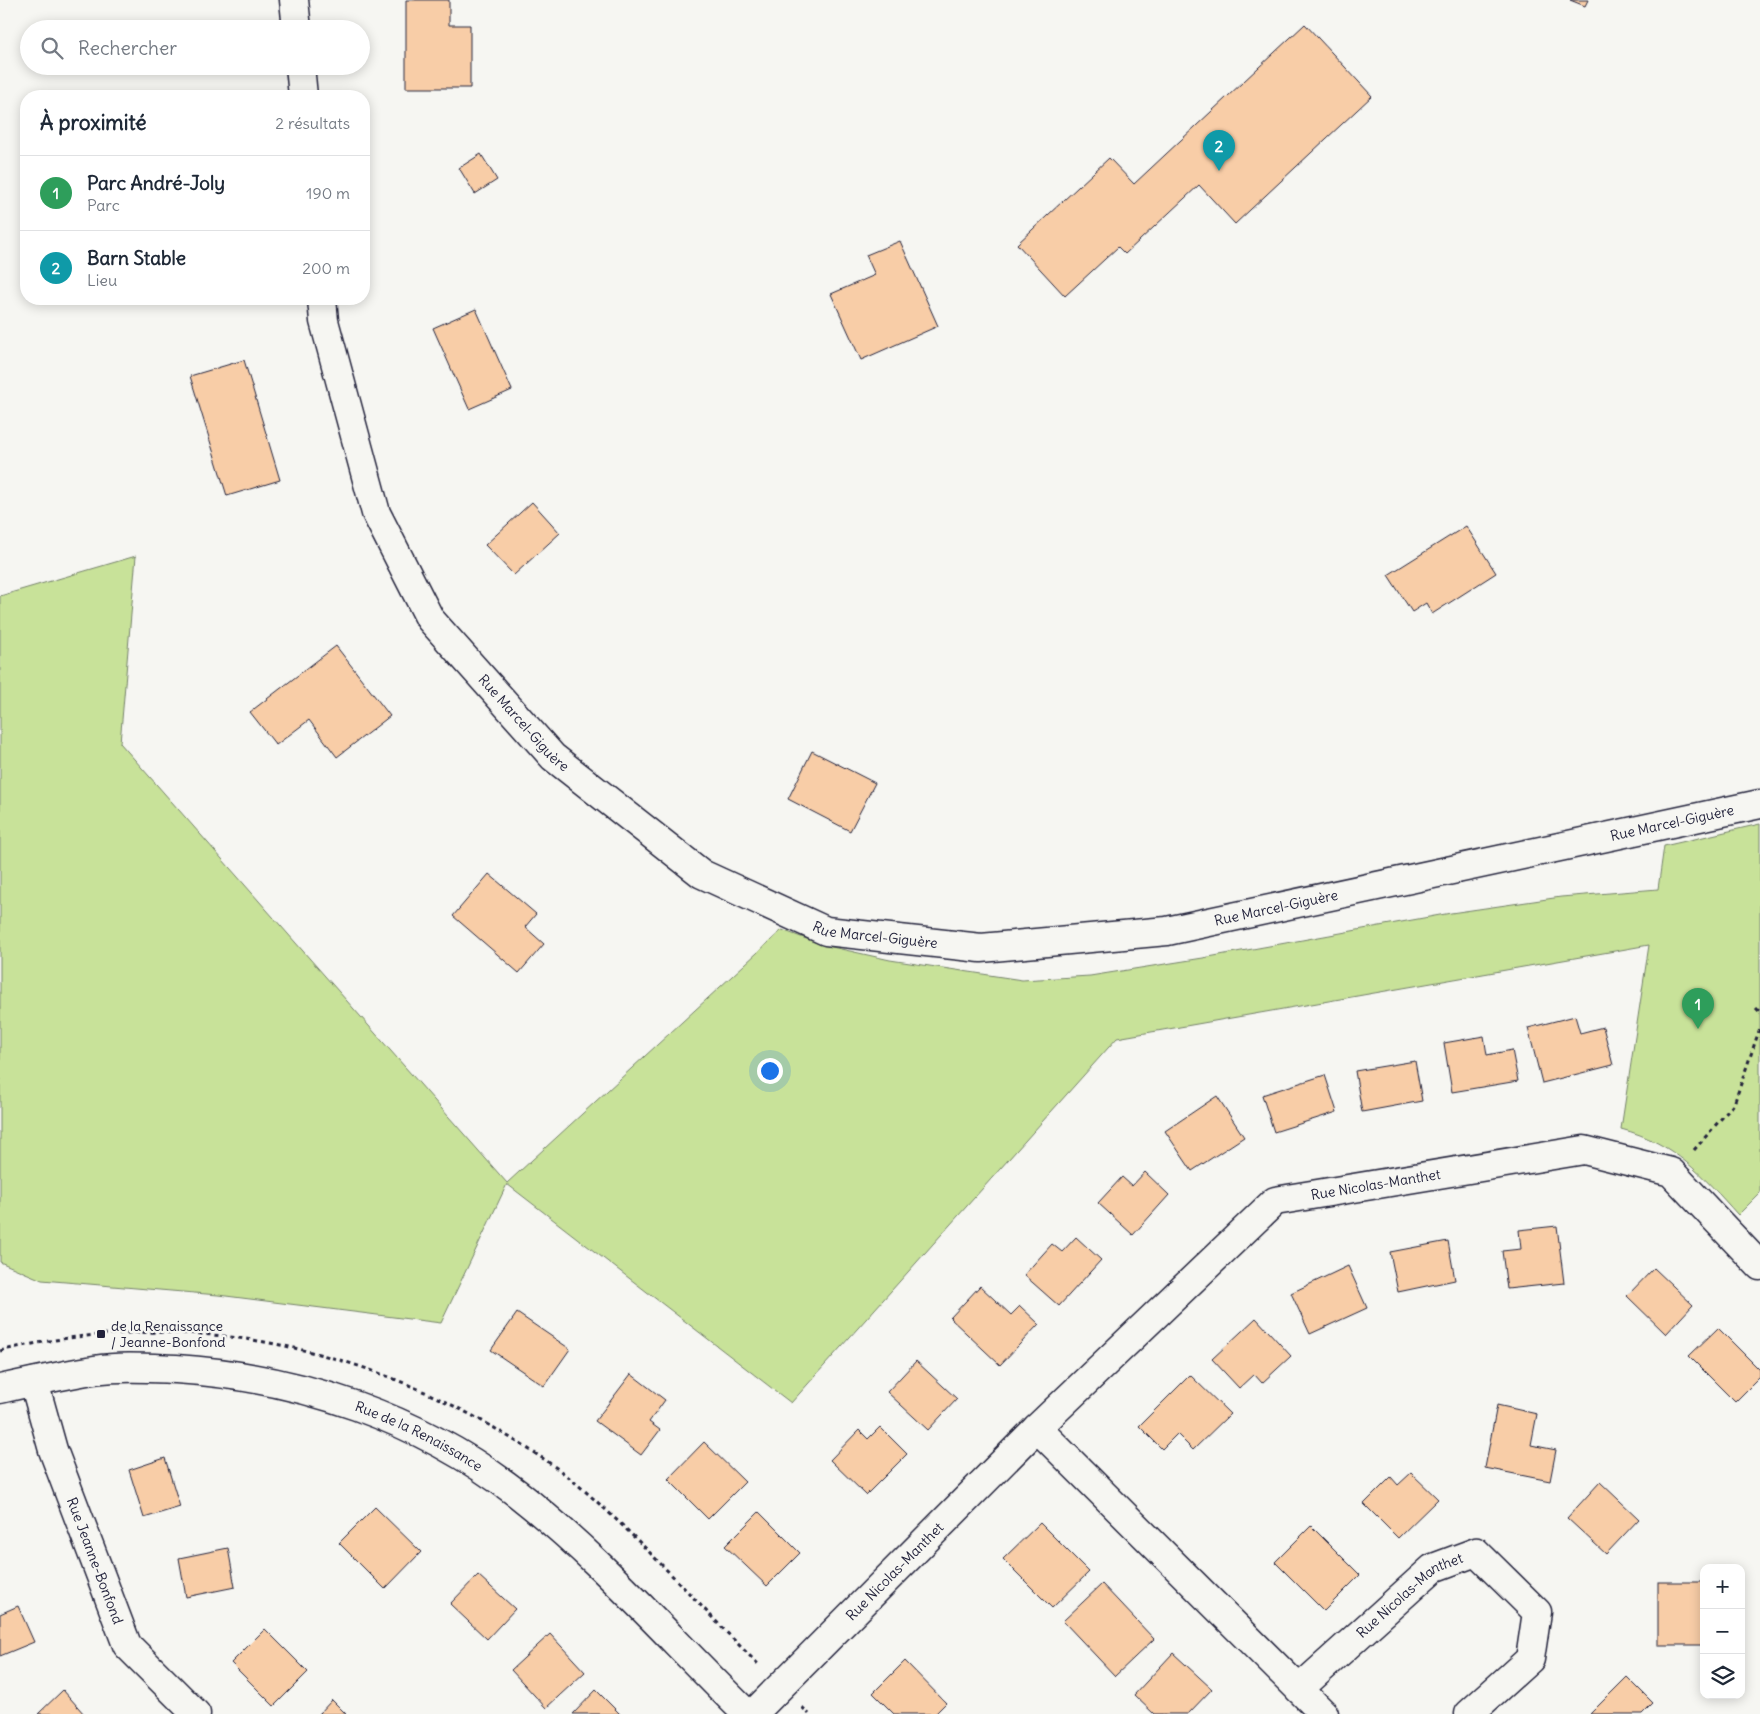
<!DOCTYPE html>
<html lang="fr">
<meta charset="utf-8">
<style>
body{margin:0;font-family:Delius,sans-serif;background:#f6f6f7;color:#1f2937}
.controls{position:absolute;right:15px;bottom:15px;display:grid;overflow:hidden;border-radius:10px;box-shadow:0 2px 12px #0003}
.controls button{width:45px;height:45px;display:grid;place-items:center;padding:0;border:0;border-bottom:1px solid #e0e1e3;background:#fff;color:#1f2937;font:25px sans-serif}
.you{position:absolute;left:769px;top:1070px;width:18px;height:18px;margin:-12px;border:4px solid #fff;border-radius:50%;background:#1a73e8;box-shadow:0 0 0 8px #1a73e833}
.badge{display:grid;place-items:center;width:32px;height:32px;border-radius:50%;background:#22223b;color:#fff;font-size:16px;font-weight:700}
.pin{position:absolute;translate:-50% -41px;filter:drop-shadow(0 1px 2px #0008)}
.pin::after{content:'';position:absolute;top:26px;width:18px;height:15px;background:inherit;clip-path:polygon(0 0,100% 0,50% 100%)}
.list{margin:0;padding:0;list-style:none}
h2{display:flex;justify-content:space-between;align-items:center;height:65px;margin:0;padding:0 20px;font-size:21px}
h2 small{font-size:16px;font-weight:400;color:#747a83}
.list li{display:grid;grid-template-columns:32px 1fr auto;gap:15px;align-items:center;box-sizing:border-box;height:75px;padding:0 20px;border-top:1px solid #e0e1e3}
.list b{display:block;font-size:19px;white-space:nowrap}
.list p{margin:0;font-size:16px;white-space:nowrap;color:#747a83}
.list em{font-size:16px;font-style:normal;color:#747a83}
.icon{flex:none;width:28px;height:28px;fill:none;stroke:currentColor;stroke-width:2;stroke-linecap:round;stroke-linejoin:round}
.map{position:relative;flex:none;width:1760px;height:1714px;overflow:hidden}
.search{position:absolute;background:#fff;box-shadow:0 2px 12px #0003;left:20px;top:20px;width:350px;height:55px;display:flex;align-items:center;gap:12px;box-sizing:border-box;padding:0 18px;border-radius:28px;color:#747a83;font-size:19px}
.panel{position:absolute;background:#fff;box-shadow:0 2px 12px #0003;left:20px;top:90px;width:350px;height:215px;border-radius:20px}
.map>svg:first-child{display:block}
.green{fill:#c8e299;stroke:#75826a}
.building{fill:#f8cda7;stroke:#22223b}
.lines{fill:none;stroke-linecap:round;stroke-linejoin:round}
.minor-casing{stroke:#22223b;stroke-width:31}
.tertiary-casing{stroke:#22223b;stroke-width:31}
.path{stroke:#22223b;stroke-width:3;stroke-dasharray:4 4;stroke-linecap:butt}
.minor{stroke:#f6f6f2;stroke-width:28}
.tertiary{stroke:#f6f6f2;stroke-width:28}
.poi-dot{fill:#22223b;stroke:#f6f6f2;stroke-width:2}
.labels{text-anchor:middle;stroke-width:4.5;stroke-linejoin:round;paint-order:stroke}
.street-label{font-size:14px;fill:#22223b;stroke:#f6f6f2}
.poi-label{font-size:14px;fill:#22223b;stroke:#f6f6f2;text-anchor:start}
</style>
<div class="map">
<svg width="1760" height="1714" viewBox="0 0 1760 1714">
<rect width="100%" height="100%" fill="#f6f6f2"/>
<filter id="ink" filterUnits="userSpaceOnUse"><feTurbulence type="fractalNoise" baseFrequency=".02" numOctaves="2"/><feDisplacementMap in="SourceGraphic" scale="10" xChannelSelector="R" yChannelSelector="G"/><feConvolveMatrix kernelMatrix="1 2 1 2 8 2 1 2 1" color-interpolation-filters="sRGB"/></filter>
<g filter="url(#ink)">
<path class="green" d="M136,556L120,743L507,1183L782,930L823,945L890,960L1022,980L1090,976L1203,958L1451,913L1561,897L1658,889L1664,846L1760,824V1193L1738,1215C1702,1175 1675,1143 1621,1129L1649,945L1117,1038L791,1403L507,1184L441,1323L218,1295L42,1280L0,1262V596Z"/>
<g class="building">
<polygon points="406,0 449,0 449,25 470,25 470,88 406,88"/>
<polygon points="1570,0 1588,0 1585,6"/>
<polygon points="1305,24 1372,96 1235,224 1199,185 1125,254 1118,247 1065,296 1017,244 1109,158 1134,184"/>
<polygon points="481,154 497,180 475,194 459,168"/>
<polygon points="900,241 938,326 861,360 831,294 875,275 866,255"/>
<polygon points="147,299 166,299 148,304"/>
<polygon points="476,309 512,390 469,409 433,328"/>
<polygon points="244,360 280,480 227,496 190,376"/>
<polygon points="532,502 560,533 514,575 485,545"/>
<polygon points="1466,526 1496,573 1432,614 1426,603 1412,612 1388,575"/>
<polygon points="336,646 390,716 337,757 309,720 276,745 250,712"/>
<polygon points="812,751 875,783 850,831 788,799"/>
<polygon points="489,874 536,914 525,927 544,944 519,973 453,916"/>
<polygon points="1575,1016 1580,1033 1603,1027 1613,1065 1542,1083 1528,1028"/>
<polygon points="1484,1036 1487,1055 1512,1050 1518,1081 1452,1092 1444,1043"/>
<polygon points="1415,1061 1422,1101 1362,1112 1355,1071"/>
<polygon points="1325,1075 1337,1112 1274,1132 1262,1095"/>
<polygon points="1217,1096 1244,1137 1192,1171 1165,1131"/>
<polygon points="1145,1172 1169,1195 1133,1235 1098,1203 1122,1177 1132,1186"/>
<polygon points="1557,1226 1564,1283 1507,1289 1502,1251 1521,1249 1519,1230"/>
<polygon points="1076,1237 1101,1260 1059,1306 1024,1275 1052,1244 1062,1252"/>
<polygon points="1448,1241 1455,1280 1398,1292 1390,1252"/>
<polygon points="1348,1266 1367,1308 1310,1334 1291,1293"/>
<polygon points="1654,1268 1693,1305 1666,1334 1627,1296"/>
<polygon points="980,1286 1011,1315 1020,1306 1039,1324 1000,1365 950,1318"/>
<polygon points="517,1313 570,1349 544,1386 491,1350"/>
<polygon points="1256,1318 1291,1356 1262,1383 1254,1374 1239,1388 1212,1359"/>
<polygon points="1718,1328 1760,1370 1760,1377 1735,1402 1689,1356"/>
<polygon points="916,1361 957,1399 928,1430 887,1392"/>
<polygon points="631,1374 665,1400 649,1422 660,1430 641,1455 595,1421"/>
<polygon points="1190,1375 1230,1414 1193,1450 1177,1434 1162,1449 1139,1426"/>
<polygon points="1497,1405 1537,1414 1531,1445 1556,1450 1550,1481 1485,1468"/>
<polygon points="880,1427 907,1454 866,1495 830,1460 859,1430 868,1439"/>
<polygon points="704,1442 745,1482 708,1519 668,1479"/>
<polygon points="165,1458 180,1507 144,1518 129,1470"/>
<polygon points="1411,1473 1438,1499 1398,1538 1364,1504 1391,1477 1398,1485"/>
<polygon points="1600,1482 1639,1519 1606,1554 1567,1518"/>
<polygon points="375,1507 421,1552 385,1589 339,1543"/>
<polygon points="759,1512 800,1553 767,1586 725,1546"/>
<polygon points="1040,1523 1089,1572 1052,1608 1003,1559"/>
<polygon points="1311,1526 1360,1575 1324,1611 1275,1562"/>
<polygon points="228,1548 235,1587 186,1597 179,1558"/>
<polygon points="478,1575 515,1609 487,1639 450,1604"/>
<rect x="1658" y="1582" width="46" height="63"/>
<polygon points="1102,1584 1154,1639 1115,1676 1063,1621"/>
<polygon points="18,1606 34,1642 0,1656 0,1614"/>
<polygon points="265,1629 308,1672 274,1706 231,1663"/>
<polygon points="550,1634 585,1672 546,1708 511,1670"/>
<polygon points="1173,1653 1212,1689 1188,1714 1154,1714 1134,1695"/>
<polygon points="905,1661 946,1703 935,1714 894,1714 873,1693"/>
<polygon points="1627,1677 1653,1703 1642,1714 1590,1714"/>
<polygon points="63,1690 84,1714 38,1714"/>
<polygon points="596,1690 620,1714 573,1714"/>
<polygon points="332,1700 346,1714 319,1714"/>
</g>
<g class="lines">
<g class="minor-casing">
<g id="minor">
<polyline points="294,0 297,29"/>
<polyline points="300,66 303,96"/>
<path id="s1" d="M322,299L324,321L376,513L430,619L553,757L702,874L826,931L981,948L1167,931L1760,804"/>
<path id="s2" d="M34,1382L53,1450L127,1645L196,1714"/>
<polyline points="1037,1428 1324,1714"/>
<path id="s3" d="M1299,1689L1433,1568L1476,1552L1537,1612L1530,1659L1469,1714"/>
<path id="s4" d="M753,1714L1037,1428L1275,1201L1584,1150L1671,1172L1760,1266"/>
</g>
</g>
<g class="tertiary-casing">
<g id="tertiary">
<path id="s5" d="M0,1389C31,1382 62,1375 94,1370C120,1366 149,1368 176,1369C300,1377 420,1418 518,1494C602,1560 671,1640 747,1714"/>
</g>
</g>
<g class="path">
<polyline points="1756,1008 1760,1012"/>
<polyline points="1694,1150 1734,1104 1760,1028"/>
<path d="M0,1351C173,1309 343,1339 496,1429C522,1445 549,1461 572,1480C639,1536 697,1604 759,1665"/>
<polyline points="802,1707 809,1714"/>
</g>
<use href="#minor" class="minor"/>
<use href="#tertiary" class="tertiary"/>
</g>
</g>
<rect class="poi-dot" x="96" y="1329" width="10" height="10" rx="2.5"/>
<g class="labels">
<g class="street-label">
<text dy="5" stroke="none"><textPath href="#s1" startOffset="480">Rue Marcel-Giguère</textPath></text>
<text dy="5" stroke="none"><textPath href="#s1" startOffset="1710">Rue Marcel-Giguère</textPath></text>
<text dy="5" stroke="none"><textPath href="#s1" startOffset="1305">Rue Marcel-Giguère</textPath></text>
<text dy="5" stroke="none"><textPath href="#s1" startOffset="900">Rue Marcel-Giguère</textPath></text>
<text dy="5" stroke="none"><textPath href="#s4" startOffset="834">Rue Nicolas-Manthet</textPath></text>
<text dy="5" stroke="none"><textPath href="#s5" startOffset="432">Rue de la Renaissance</textPath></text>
<text dy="5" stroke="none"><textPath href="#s2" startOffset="189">Rue Jeanne-Bonfond</textPath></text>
<text dy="5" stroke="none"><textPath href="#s4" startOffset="201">Rue Nicolas-Manthet</textPath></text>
<text dy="5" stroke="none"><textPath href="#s3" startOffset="146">Rue Nicolas-Manthet</textPath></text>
</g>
<g class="poi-label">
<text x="111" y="1331">de la Renaissance<tspan x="111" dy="16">/ Jeanne-Bonfond</tspan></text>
</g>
</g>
</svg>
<div class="controls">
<button>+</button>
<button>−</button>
<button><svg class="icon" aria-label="layers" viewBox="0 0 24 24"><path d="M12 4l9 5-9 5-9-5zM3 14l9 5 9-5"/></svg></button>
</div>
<div class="you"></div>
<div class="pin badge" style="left:1698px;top:1029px;background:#2e9e5b">1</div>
<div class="pin badge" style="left:1219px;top:171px;background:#0f9aa8">2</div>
<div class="search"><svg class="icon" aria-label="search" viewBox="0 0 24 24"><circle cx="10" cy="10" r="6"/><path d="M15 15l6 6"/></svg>Rechercher</div>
<section class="panel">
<h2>À proximité<small>2 résultats</small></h2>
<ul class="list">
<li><span class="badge" style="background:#2e9e5b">1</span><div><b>Parc André-Joly</b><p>Parc</p></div><em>190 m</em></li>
<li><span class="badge" style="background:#0f9aa8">2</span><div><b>Barn Stable</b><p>Lieu</p></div><em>200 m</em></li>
</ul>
</section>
</div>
